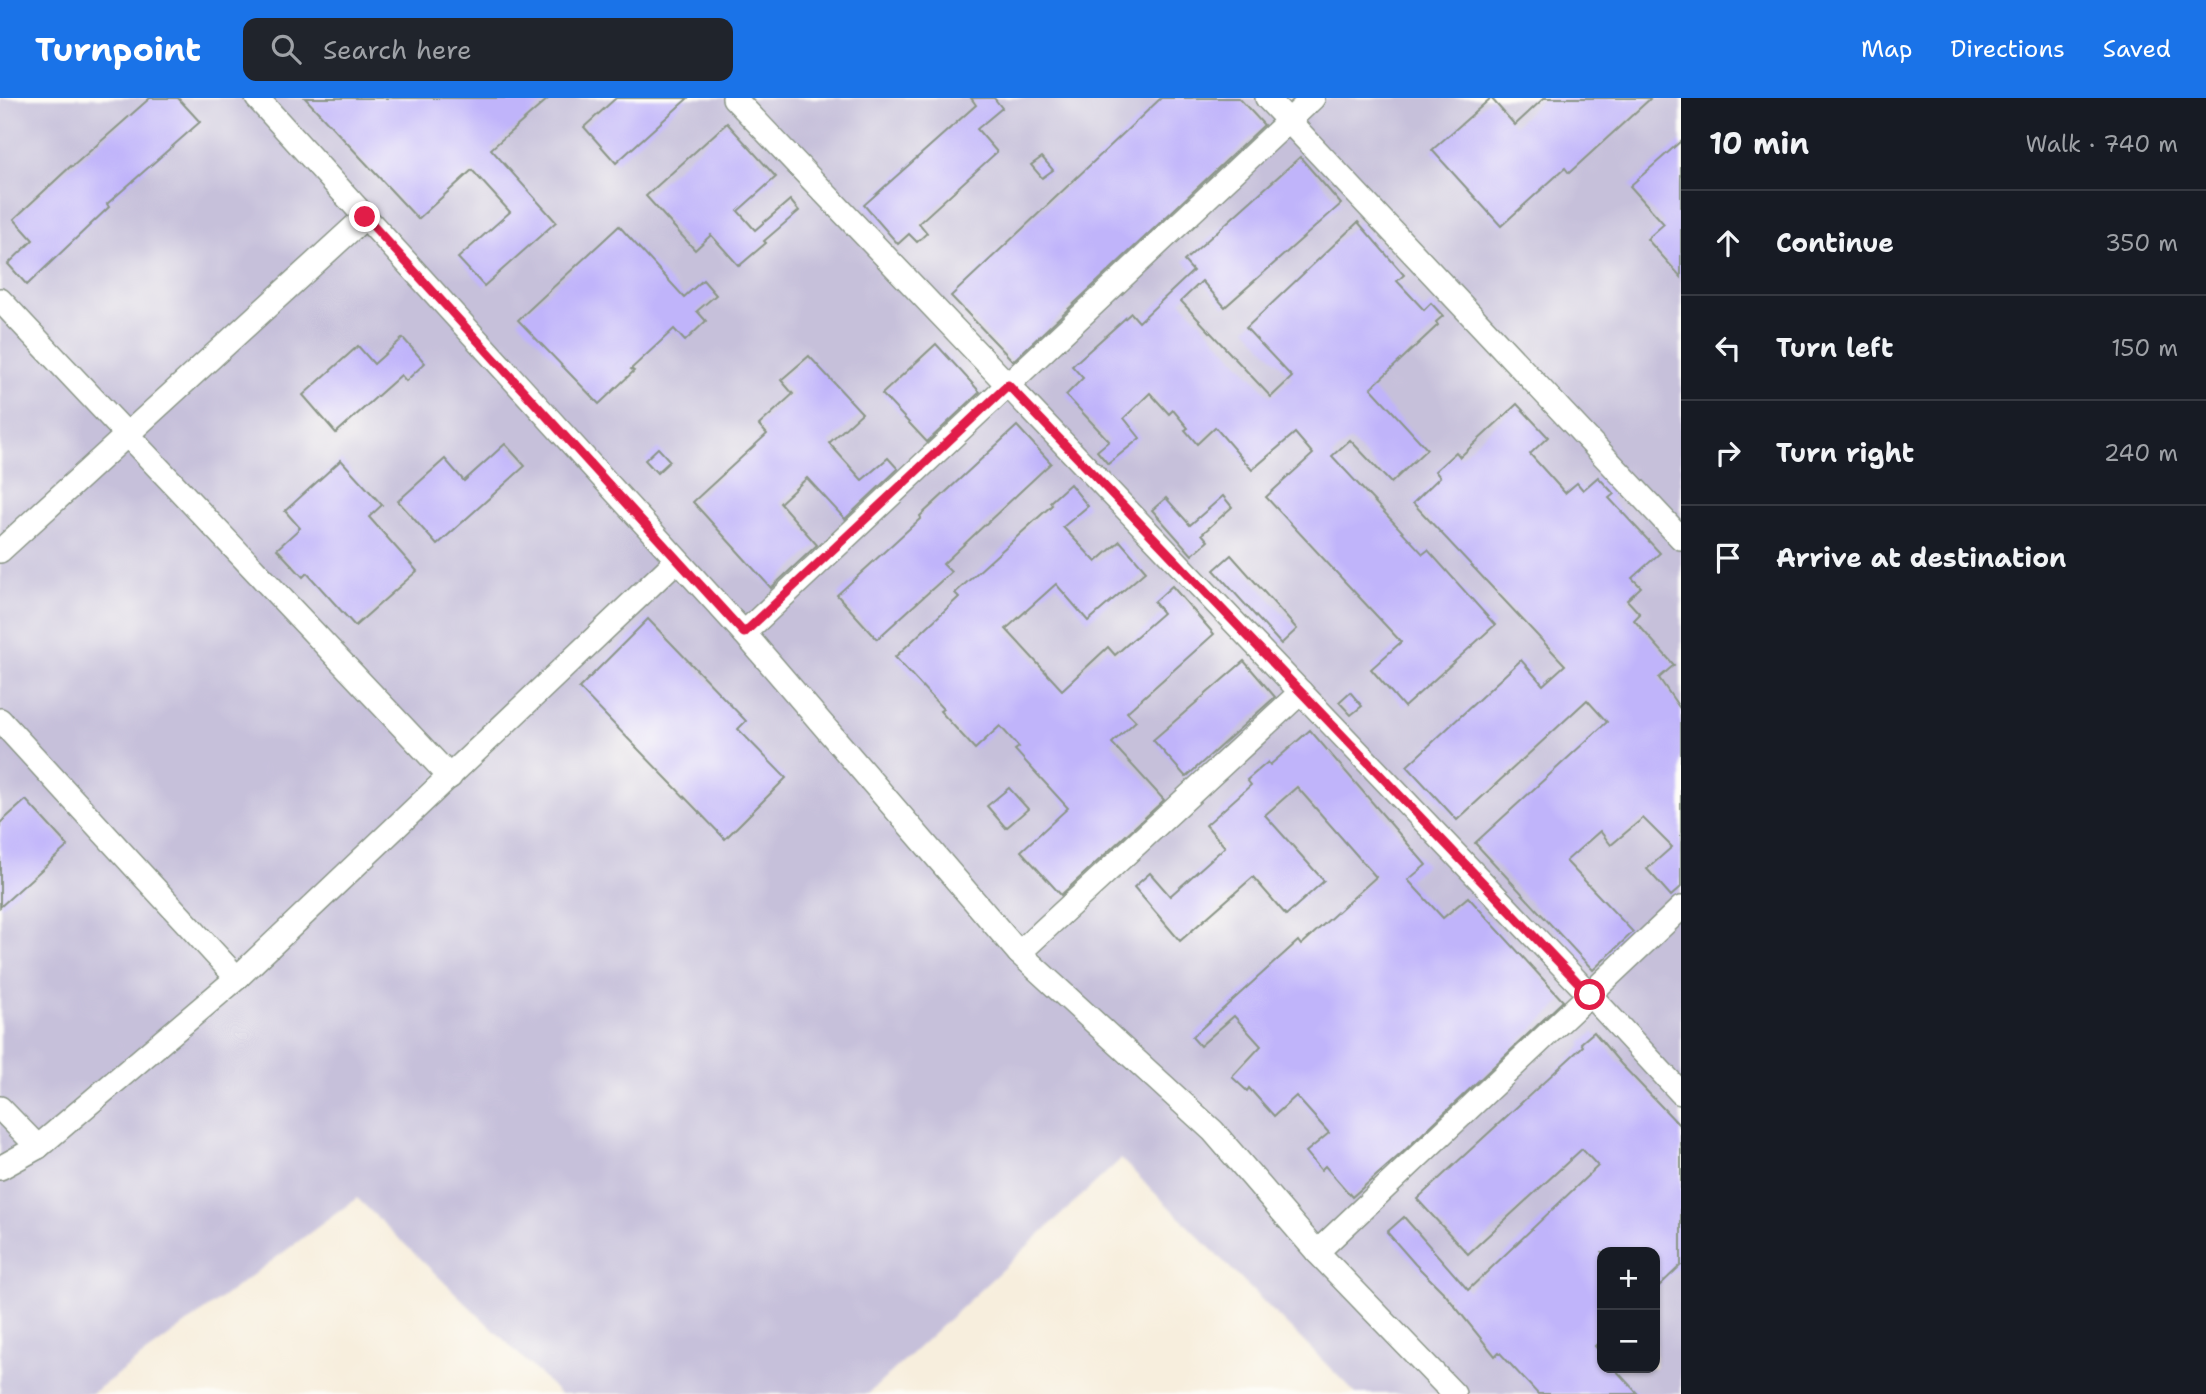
<!DOCTYPE html>
<meta charset="utf-8">
<style>
body{margin:0;font-family:"Shantell Sans",sans-serif;background:#20242c;color:#f1f3f6}
.controls{position:absolute;right:21px;bottom:21px;display:grid;overflow:hidden;border-radius:14px;box-shadow:0 2px 5px #0004}
.controls button{width:63px;height:63px;display:grid;place-items:center;padding:0;border:0;border-bottom:2px solid #363941;background:#171b24;color:#f1f3f6;font:35px sans-serif}
.stop{position:absolute;width:21px;height:21px;margin:-16px;border:5px solid #e11d48;border-radius:50%;background:#fff}
.stop.end{background:#e11d48;border-color:#fff;box-shadow:0 2px 7px #0008}
.list{margin:0;padding:0;list-style:none}
h2{display:flex;justify-content:space-between;align-items:center;height:91px;margin:0;padding:0 28px;font-size:30px}
h2 small{font-size:23px;font-weight:400;color:#9ea1a6}
.list li{display:grid;grid-template-columns:46px 1fr auto;gap:21px;align-items:center;box-sizing:border-box;height:105px;padding:0 28px;border-top:2px solid #363941}
.list b{display:block;font-size:26px;white-space:nowrap}
.list em{font-size:23px;font-style:normal;color:#9ea1a6}
.icon{flex:none;width:38px;height:38px;fill:none;stroke:currentColor;stroke-width:2;stroke-linecap:round;stroke-linejoin:round}
.map{position:relative;flex:none;width:1681px;height:1296px;overflow:hidden}
header{display:flex;align-items:center;gap:42px;box-sizing:border-box;height:98px;padding:0 35px;background:#1a73e8;color:#fff}
header strong{font-size:33px}
nav{display:flex;gap:38px;margin-inline-start:auto;font-size:24px}
.search{width:490px;height:63px;background:#20242c;display:flex;align-items:center;gap:18px;box-sizing:border-box;padding:0 24px;border-radius:14px;color:#9ea1a6;font-size:26px}
main{display:flex}
aside{flex:1;background:#171b24}
.map>svg:first-child{display:block}
.industrial{fill:#c6c0da;fill-rule:evenodd}
.building{fill:#c0b4fa}
.lines{fill:none;stroke-linecap:round;stroke-linejoin:round}
.minor-casing{stroke:#8b9688;stroke-width:26}
.minor{stroke:#fff;stroke-width:23}
.route{stroke:#e11d48;stroke-width:9}
</style>
<header>
<strong>Turnpoint</strong>
<div class="search"><svg class="icon" aria-label="search" viewBox="0 0 24 24"><circle cx="10" cy="10" r="6"/><path d="M15 15l6 6"/></svg>Search here</div>
<nav><a>Map</a><a>Directions</a><a>Saved</a></nav>
</header>
<main>
<div class="map">
<svg width="1681" height="1296" viewBox="0 0 1681 1296">
<rect width="100%" height="100%" fill="#fdfcf7"/>
<filter id="ink" filterUnits="userSpaceOnUse"><feTurbulence type="fractalNoise" baseFrequency=".0143" numOctaves="2"/><feDisplacementMap in="SourceGraphic" scale="14" xChannelSelector="R" yChannelSelector="G"/><feConvolveMatrix kernelMatrix="1 2 1 2 8 2 1 2 1" color-interpolation-filters="sRGB"/></filter>
<filter id="wash" filterUnits="userSpaceOnUse"><feTurbulence type="fractalNoise" baseFrequency=".00686" numOctaves="4" result="noise"/><feDisplacementMap in="SourceGraphic" scale="28" xChannelSelector="R" yChannelSelector="G"/><feGaussianBlur stdDeviation="1.57" result="paint"/><feColorMatrix in="noise" values="0 0 0 0 0 0 0 0 0 0 0 0 0 0 0 0 0 1.4 0 .05"/><feComposite in="paint" operator="in"/></filter>
<g filter="url(#wash)">
<rect width="100%" height="100%" fill="#f7eedd"/>
<path class="industrial" d="M0,0H1681V1296H1356L1121,1061L868,1296H560L357,1100L91,1296H0ZM1602,1154H1655V1270H1602Z"/>
<g id="blocks">
<g class="building">
<polygon points="150,0 178,0 200,24 107,106 109,109 27,187 8,166 33,142 14,121 71,68 72,69"/>
<polygon points="305,0 549,0 491,51 556,124 484,188 458,160 510,114 472,72 418,121"/>
<polygon points="616,0 688,0 616,65 584,29"/>
<polygon points="971,0 994,0 1002,10 977,31 997,54 919,125 927,135 917,144 909,136 898,146 864,107 976,7"/>
<polygon points="1161,0 1239,0 1264,27 1013,263 951,198"/>
<polygon points="1491,0 1515,27 1544,0 1651,0 1569,75 1565,70 1501,128 1432,52"/>
<polygon points="727,25 776,79 738,113 755,132 790,102 799,113 764,143 766,145 739,168 711,137 695,152 646,98"/>
<polygon points="1681,43 1681,179 1647,141 1664,126 1630,88"/>
<polygon points="1042,59 1053,72 1042,80 1031,67"/>
<polygon points="1300,59 1341,106 1225,209 1202,183 1181,203 1271,299 1292,279 1246,230 1358,124 1404,177 1397,183 1424,212 1431,205 1443,218 1436,224 1438,227 1371,290 1427,351 1391,385 1350,342 1332,358 1423,456 1428,452 1495,527 1404,609 1371,571 1401,544 1266,399 1313,356 1295,335 1252,372 1215,329 1197,346 1185,332 1188,330 1173,312 1169,316 1150,295 1124,320 1140,340 1108,366 1097,353 1109,343 1066,297 1083,280 1072,268 1131,215 1139,224 1193,173 1184,163"/>
<polygon points="619,128 684,199 703,182 716,197 697,213 706,223 685,243 674,231 631,271 634,273 599,306 518,222"/>
<polygon points="403,240 425,265 406,283 401,277 336,335 303,297 358,248 374,266"/>
<polygon points="936,246 980,294 927,344 882,296"/>
<polygon points="809,258 862,315 829,345 862,382 888,360 898,371 845,421 807,380 780,405 817,447 771,490 693,404 767,336 759,327 793,296 781,282"/>
<polygon points="1517,306 1548,339 1530,356 1565,395 1577,385 1583,392 1598,379 1614,396 1609,400 1660,455 1632,480 1641,489 1627,502 1640,516 1634,522 1674,567 1659,580 1681,612 1681,789 1671,798 1647,771 1672,749 1643,720 1611,747 1600,733 1566,763 1633,834 1593,872 1475,745 1607,624 1587,602 1457,722 1407,668 1521,562 1543,587 1565,567 1413,405 1440,379 1435,373 1456,354 1460,359"/>
<polygon points="1017,328 1051,365 943,466 951,474 877,541 837,497 921,420 920,418"/>
<polygon points="505,346 525,368 437,447 398,403 445,361 464,383"/>
<polygon points="658,350 670,363 657,375 645,362"/>
<polygon points="341,362 382,407 369,419 417,473 355,528 307,475 303,479 277,451 300,430 285,413"/>
<polygon points="1070,386 1088,408 1063,429 1096,464 1120,443 1146,473 1088,523 1056,486 1006,531 1062,592 1108,549 1115,557 1163,515 1154,504 1172,488 1214,536 1127,614 1136,623 1112,645 1164,702 1061,797 1021,753 1068,710 1015,652 1019,649 1000,628 975,651 940,613 943,611 895,559 959,499 955,495 1052,407 1050,404"/>
<polygon points="1223,398 1232,409 1202,436 1208,443 1192,457 1152,412 1166,400 1190,427"/>
<polygon points="1231,457 1297,531 1281,546 1214,472"/>
<polygon points="648,521 746,623 738,631 786,680 725,741 579,590"/>
<polygon points="1244,563 1275,599 1186,679 1153,642"/>
<polygon points="1350,594 1362,608 1351,617 1339,604"/>
<polygon points="1310,632 1426,767 1408,782 1443,820 1468,799 1563,903 1403,1054 1352,1099 1325,1068 1321,1072 1306,1054 1329,1035 1296,998 1274,1018 1249,990 1247,993 1232,979 1261,948 1234,918 1200,948 1192,939 1298,843 1301,847 1376,779 1297,689 1265,717 1324,783 1286,817 1253,779 1180,843 1134,789 1150,775 1170,798 1225,749 1206,727 1251,687 1247,682 1268,664 1270,667"/>
<polygon points="1009,690 1028,711 1006,730 987,708"/>
<polygon points="26,702 68,748 0,809 0,725"/>
<polygon points="1594,934 1621,966 1681,1029 1681,1167 1655,1192 1655,1154 1602,1154 1602,1241 1595,1248 1602,1257 1602,1270 1614,1270 1638,1296 1538,1296 1499,1254 1495,1258 1445,1196 1415,1166 1387,1134 1404,1119 1468,1192 1598,1068 1582,1051 1468,1156 1417,1101 1583,948 1581,945"/>
</g>
</g>
</g>
<g filter="url(#ink)">
<use href="#blocks" fill-opacity="0" stroke="#8b9688" stroke-width="2"/>
<g class="lines">
<g class="minor-casing">
<g id="minor">
<polyline points="257,0 744,535 1019,855 1213,1033 1317,1154 1454,1296"/>
<polyline points="734,0 1590,897 1681,995"/>
<polyline points="1267,0 1681,440"/>
<polyline points="0,202 450,679"/>
<polyline points="0,453 365,119"/>
<polyline points="744,535 1313,0"/>
<polyline points="0,622 237,880"/>
<polyline points="1019,855 1301,594"/>
<polyline points="0,1010 38,1049"/>
<polyline points="0,1070 38,1049 237,880 677,462"/>
<polyline points="1317,1154 1681,810"/>
</g>
</g>
<use href="#minor" class="minor"/>
</g>
</g>
<g class="lines" filter="url(#ink)">
<polyline class="route" points="365,119 744,535 1008,287 1590,897"/>
</g>
</svg>
<div class="controls">
<button>+</button>
<button>−</button>
</div>
<div class="stop" style="left:1590px;top:897px"></div>
<div class="stop end" style="left:365px;top:119px"></div>
</div>
<aside>
<h2>10 min<small>Walk · 740 m</small></h2>
<ul class="list">
<li><svg class="icon" aria-label="ahead" viewBox="0 0 24 24"><path d="M12 20V5M6 11l6-6 6 6"/></svg><div><b>Continue</b></div><em>350 m</em></li>
<li><svg class="icon" aria-label="left" viewBox="0 0 24 24"><path d="M17 20v-9H6M10 6l-5 5 5 5"/></svg><div><b>Turn left</b></div><em>150 m</em></li>
<li><svg class="icon" aria-label="right" viewBox="0 0 24 24"><path d="M7 20v-9h11M14 6l5 5-5 5"/></svg><div><b>Turn right</b></div><em>240 m</em></li>
<li><svg class="icon" aria-label="arrive" viewBox="0 0 24 24"><path d="M6 21V4h12l-3 4 3 4H6"/></svg><div><b>Arrive at destination</b></div></li>
</ul>
</aside>
</main>
